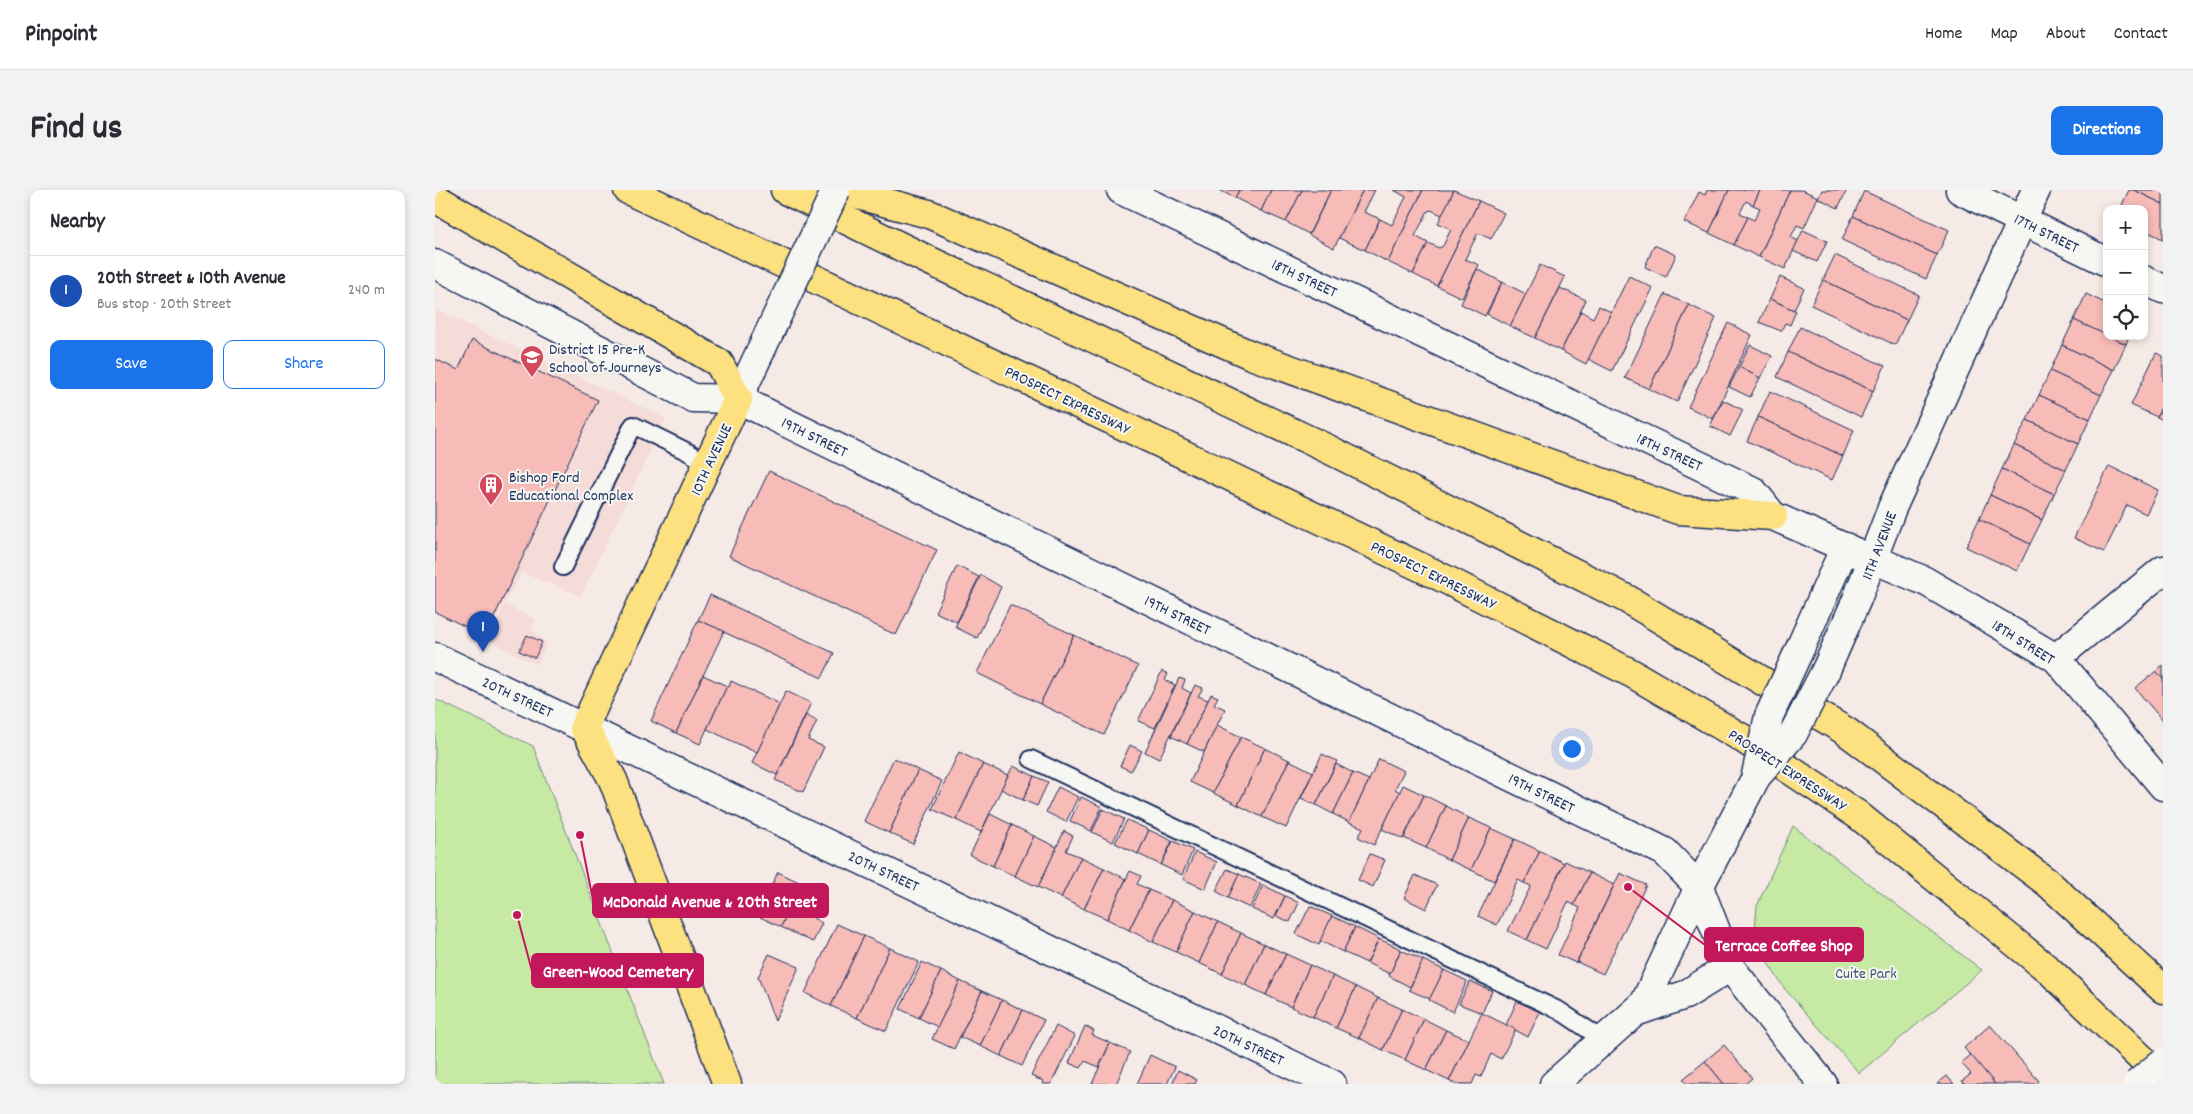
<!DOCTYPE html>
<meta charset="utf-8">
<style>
body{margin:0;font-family:Dekko,sans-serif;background:#f2f2f3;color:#2b2b33}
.controls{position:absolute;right:15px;top:15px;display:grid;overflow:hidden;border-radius:10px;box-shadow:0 2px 8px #0003}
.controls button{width:45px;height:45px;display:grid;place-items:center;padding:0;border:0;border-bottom:1px solid #e1e1e2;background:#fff;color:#2b2b33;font:25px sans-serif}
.you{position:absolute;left:1136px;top:558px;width:18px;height:18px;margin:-12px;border:4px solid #fff;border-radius:50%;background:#1a73e8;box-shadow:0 0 0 8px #1a73e833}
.badge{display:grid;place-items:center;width:32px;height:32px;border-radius:50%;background:#1a73e8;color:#fff;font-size:16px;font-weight:700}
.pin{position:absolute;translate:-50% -41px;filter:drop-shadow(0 1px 2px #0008)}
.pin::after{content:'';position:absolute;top:26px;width:18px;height:15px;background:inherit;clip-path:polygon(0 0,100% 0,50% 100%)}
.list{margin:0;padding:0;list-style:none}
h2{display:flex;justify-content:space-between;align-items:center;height:65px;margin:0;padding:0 20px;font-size:21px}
h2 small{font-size:16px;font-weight:400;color:#7c7c81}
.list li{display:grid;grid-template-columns:32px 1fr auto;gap:15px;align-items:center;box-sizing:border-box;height:70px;padding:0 20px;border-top:1px solid #e1e1e2}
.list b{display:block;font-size:19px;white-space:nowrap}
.list p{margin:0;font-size:16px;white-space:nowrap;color:#7c7c81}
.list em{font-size:16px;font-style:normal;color:#7c7c81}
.actions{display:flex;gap:10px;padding:15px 20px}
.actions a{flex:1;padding:11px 0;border:1px solid #1a73e8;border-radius:10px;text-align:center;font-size:18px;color:#1a73e8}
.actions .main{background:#1a73e8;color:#fff}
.icon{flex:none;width:28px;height:28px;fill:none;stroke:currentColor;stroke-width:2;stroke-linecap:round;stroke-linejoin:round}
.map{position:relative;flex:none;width:1728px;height:894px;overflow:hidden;border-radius:10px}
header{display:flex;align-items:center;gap:30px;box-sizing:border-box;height:70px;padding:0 25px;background:#fff;border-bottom:1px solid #e1e1e2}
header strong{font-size:24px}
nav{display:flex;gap:28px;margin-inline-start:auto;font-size:18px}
.intro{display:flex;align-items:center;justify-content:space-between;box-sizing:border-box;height:120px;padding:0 30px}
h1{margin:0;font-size:35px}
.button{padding:12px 22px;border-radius:10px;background:#1a73e8;color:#fff;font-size:18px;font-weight:700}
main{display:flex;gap:30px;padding:0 30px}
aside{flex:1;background:#fff;border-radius:10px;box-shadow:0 2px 8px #0003}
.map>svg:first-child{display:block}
.built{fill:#f6dcd8}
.green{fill:#c6eaa4;stroke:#708c81}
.building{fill:#f7bbb8;stroke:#1b2f5e}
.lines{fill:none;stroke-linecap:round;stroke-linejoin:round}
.lane-casing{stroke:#1b2f5e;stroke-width:20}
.street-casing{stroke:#1b2f5e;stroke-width:31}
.secondary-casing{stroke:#1b2f5e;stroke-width:31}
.primary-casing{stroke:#1b2f5e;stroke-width:31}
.highway-casing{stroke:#1b2f5e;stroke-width:31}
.lane{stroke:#f6f6f2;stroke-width:16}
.street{stroke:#f6f6f2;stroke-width:28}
.secondary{stroke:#f6f6f2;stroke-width:28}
.primary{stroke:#fde080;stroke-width:28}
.highway{stroke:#fde080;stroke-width:28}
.street-bridge-casing{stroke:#1b2f5e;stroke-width:31;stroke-linecap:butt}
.secondary-bridge-casing{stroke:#1b2f5e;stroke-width:31;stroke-linecap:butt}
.street-bridge{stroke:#f6f6f2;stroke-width:28}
.secondary-bridge{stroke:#f6f6f2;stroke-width:28}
.labels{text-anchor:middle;stroke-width:4;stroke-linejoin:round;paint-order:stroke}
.street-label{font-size:16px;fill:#1b2f5e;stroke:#f6f6f2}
.poi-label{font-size:16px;fill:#1b2f5e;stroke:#f6f6f2;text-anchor:start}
.park-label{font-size:16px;fill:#3d546c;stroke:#f6f6f2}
.leader{fill:none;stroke:#c2185b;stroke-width:2}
.callout-dot{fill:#c2185b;stroke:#f6f6f2;stroke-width:2}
.callout{fill:#c2185b;stroke:#c2185b;stroke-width:2}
.callout-label{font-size:18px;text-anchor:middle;font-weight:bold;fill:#fff}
</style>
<header>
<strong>Pinpoint</strong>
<nav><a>Home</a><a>Map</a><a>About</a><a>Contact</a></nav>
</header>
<div class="intro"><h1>Find us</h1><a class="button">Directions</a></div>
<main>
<aside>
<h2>Nearby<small></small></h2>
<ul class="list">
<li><span class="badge" style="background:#1a4fb4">1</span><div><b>20th Street &amp; 10th Avenue</b><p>Bus stop · 20th Street</p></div><em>240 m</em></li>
</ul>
<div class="actions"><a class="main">Save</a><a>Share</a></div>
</aside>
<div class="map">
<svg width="1728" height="894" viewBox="0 0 1728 894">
<rect width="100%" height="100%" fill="#f6eae6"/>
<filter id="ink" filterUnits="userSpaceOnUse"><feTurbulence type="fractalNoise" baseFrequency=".02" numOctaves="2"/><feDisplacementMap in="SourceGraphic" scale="10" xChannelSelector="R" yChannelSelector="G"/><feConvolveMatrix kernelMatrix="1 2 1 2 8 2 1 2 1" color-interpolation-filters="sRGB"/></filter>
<g filter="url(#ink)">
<g class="built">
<polygon points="0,119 231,228 146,406 87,383 50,446 0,422"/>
<polygon points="70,414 101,430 96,440 104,445 112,454 102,475 53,450"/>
</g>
<g class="green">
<polygon points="0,509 98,556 229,894 0,894"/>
<polygon points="1358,636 1547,780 1424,883 1349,798 1326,762 1320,739 1322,716"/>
</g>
<g class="building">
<polygon points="784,0 804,0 800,8"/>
<polygon points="804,0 836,0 826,21 800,8"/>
<polygon points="836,0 867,0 851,32 826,21"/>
<polygon points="867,0 896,0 874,44 851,32"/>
<polygon points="896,0 928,0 899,58 874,45"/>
<polygon points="928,0 940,0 929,22 945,29 930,60 904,48"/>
<polygon points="959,0 988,0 953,72 930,60 945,29 957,35 971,7"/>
<polygon points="988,0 1019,0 1007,25 996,20 993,21 980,46 993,53 978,84 953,72"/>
<polygon points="1019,0 1044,11 1002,96 978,84 993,53 1004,58 1008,56 1016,39 1003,33"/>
<polygon points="1272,0 1294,0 1274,43 1249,32 1264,2 1270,5"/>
<polygon points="1294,0 1325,0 1318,15 1311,11 1305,23 1313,27 1299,55 1274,43"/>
<polygon points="1325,0 1355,0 1324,67 1299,55 1313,27 1319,30 1325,18 1318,15"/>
<polygon points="1355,0 1367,0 1383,7 1369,38 1362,35 1356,47 1363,51 1350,79 1324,67"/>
<polygon points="1387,0 1412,0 1403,18 1383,8"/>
<polygon points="1694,0 1699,0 1728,14 1728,49 1709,40 1709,19 1685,19"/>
<polygon points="1699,0 1728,0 1728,14"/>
<polygon points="1429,1 1514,40 1502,65 1418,26"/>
<polygon points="1044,11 1069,23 1056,49 1043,43 1030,69 1044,75 1027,108 1002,96"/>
<polygon points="1418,26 1502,65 1491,89 1407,50"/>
<polygon points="1368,40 1392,51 1382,72 1358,61"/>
<polygon points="1219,55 1241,65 1231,87 1210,77"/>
<polygon points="1400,65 1484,105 1472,130 1388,90"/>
<polygon points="1105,75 1130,87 1100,148 1075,136"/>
<polygon points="1042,79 1067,92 1050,126 1026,114"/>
<polygon points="1194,86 1218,98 1177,181 1153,169"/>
<polygon points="1345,87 1369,98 1359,120 1335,109"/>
<polygon points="1388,90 1472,130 1460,155 1376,115"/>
<polygon points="1067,92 1091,104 1075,136 1052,124"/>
<polygon points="1125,98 1151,110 1126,161 1100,148"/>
<polygon points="1230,104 1254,115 1214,199 1190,188"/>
<polygon points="1651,104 1672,114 1672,146 1639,130"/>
<polygon points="1335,109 1361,121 1355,135 1350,133 1346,141 1324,132"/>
<polygon points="1254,115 1281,128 1242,212 1214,199"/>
<polygon points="1164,116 1176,122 1151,174 1126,161 1146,121 1158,128"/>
<polygon points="1639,130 1691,154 1679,180 1627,155"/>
<polygon points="1293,133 1317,145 1278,229 1253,217"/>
<polygon points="1365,137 1450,176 1438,201 1353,162"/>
<polygon points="1673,146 1694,146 1691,154"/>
<polygon points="37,150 163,210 50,446 0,422 0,169 23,180"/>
<polygon points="1315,155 1337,166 1325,188 1304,177"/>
<polygon points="1627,155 1679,180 1666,205 1615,181"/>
<polygon points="1353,162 1438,201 1426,227 1342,187"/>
<polygon points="1721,163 1728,166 1728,213 1722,227 1696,215"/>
<polygon points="1304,177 1325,188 1315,207 1294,197"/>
<polygon points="1615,181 1666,205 1655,229 1604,205"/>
<polygon points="1335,201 1419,240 1408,266 1323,227"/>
<polygon points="1604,205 1655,229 1643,254 1592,230"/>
<polygon points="1288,210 1308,220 1295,246 1275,236"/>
<polygon points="1728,213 1728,230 1722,227"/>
<polygon points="1323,227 1408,266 1397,290 1312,251"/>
<polygon points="1592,230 1643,254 1631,280 1579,255"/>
<polygon points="1579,255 1631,280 1619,304 1567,279"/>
<polygon points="1674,276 1723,300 1711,324 1692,315 1669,362 1639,348"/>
<polygon points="1567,279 1619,304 1607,330 1555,305"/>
<polygon points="334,281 502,360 461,445 294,366"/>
<polygon points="1555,305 1607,330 1595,354 1544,329"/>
<polygon points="1544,329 1595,354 1582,381 1531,357"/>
<polygon points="522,376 544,387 522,432 500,422"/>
<polygon points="546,385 566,397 542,448 520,437"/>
<polygon points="275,405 399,463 387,488 263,430"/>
<polygon points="575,415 639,445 605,514 542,483"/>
<polygon points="263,430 289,441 241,543 216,531"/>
<polygon points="92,445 107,452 100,468 84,461"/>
<polygon points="639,445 703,476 669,545 605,514"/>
<polygon points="1728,475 1728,489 1721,481"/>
<polygon points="727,481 733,484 730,490 740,495 720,538 703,531"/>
<polygon points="1721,481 1728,489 1728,531 1700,498"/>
<polygon points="268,485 292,496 265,554 241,543"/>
<polygon points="744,488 750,490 747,498 756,503 724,569 710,562"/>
<polygon points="296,491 345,514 322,563 272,539 292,496 294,497"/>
<polygon points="760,495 768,498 763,506 773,510 752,554 736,546"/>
<polygon points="351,501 376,513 342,585 317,573"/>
<polygon points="776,504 783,507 779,514 790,519 769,562 752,554"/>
<polygon points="371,525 382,531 373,550 389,557 368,602 340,590"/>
<polygon points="782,535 806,547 778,603 755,592"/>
<polygon points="806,547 830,558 803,615 778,603"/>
<polygon points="695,555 707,561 696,581 685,576"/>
<polygon points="830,558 854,570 827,627 803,615"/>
<polygon points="524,562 548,574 521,630 497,619"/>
<polygon points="887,564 902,571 881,615 866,608"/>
<polygon points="459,568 483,580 454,643 429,631"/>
<polygon points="944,569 969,581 960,599 965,602 939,655 923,647 928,638 914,632"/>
<polygon points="854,570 878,582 851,638 827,627"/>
<polygon points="548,574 573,585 546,642 521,630"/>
<polygon points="901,574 918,583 898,624 881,615"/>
<polygon points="578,576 599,586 588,610 566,599"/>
<polygon points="483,580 507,591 478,654 454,643"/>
<polygon points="918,583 934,590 914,632 898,624"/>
<polygon points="599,586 613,592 602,616 588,610"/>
<polygon points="968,595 989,605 968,649 947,639"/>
<polygon points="623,597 643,607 631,632 611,622"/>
<polygon points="989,605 1011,616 991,658 969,648"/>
<polygon points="646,607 667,617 656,641 635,631"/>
<polygon points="1011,616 1034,628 1014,670 991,658"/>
<polygon points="668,619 689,629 678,652 657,642"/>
<polygon points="555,624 577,635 558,676 535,665"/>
<polygon points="1034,628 1056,638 1036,680 1014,670"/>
<polygon points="692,630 714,640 703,664 680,653"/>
<polygon points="577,635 599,646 580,686 558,676"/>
<polygon points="1056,638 1080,649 1059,691 1036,680"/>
<polygon points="714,640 737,651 726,675 703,664"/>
<polygon points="629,641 638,646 631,661 646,667 626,708 603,697"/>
<polygon points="599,646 622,657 603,697 580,686"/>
<polygon points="1080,649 1105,661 1089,693 1083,690 1062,735 1043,726"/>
<polygon points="738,651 758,660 747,685 726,675"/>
<polygon points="1105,661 1129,673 1092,750 1073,741 1096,696 1089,693"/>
<polygon points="760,662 782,672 770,699 748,689"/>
<polygon points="935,664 950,670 938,697 923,690"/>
<polygon points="646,667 669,678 649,719 626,708"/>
<polygon points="1130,671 1155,683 1139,715 1133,712 1111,759 1092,750"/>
<polygon points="669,678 691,689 672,729 649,719"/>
<polygon points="792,679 804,684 793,708 781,701"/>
<polygon points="695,681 706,686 702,694 714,700 694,740 672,729"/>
<polygon points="343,682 366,693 346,737 325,727 332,713 329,712"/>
<polygon points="1155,683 1179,695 1141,773 1123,765 1145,718 1139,715"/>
<polygon points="1185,683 1211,695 1168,784 1142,772"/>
<polygon points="804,684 826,694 815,718 793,708"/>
<polygon points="980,685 1002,695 991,719 969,708"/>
<polygon points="366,693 389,704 378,728 387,733 378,752 346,737"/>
<polygon points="828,695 850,706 839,729 817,719"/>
<polygon points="714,700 737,710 718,752 694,740"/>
<polygon points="850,706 864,713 855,732 841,726"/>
<polygon points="737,710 760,721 741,762 718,752"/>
<polygon points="875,716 897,726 884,755 861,744"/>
<polygon points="760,721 783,732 764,773 741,762"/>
<polygon points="897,726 920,737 908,762 885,751"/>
<polygon points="783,732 806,743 787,784 764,773"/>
<polygon points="402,734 429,746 396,816 370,803"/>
<polygon points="920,737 944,749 932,773 908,762"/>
<polygon points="806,743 829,754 810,795 787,784"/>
<polygon points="429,746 455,758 422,828 396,816"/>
<polygon points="944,749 966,759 955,784 932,773"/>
<polygon points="829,754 851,764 831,805 810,795"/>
<polygon points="455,758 484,772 451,841 422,828"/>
<polygon points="966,760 988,770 975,797 954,786"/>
<polygon points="334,764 364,777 340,831 323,787"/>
<polygon points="851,764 875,775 856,817 831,805"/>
<polygon points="988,770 1009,780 995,809 974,800"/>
<polygon points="487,772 506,781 484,828 465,819"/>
<polygon points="875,775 898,786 878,827 856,817"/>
<polygon points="1009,780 1032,791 1018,822 994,810"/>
<polygon points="506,781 525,791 503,837 484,828"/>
<polygon points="898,786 921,797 901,838 878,827"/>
<polygon points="525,791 547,801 519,859 497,849"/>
<polygon points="1035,791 1057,801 1047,823 1024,814"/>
<polygon points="921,797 943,808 924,848 901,838"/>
<polygon points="547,801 567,810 545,856 525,847"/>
<polygon points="943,808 967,819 948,860 924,848"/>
<polygon points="567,810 588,820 566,866 545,856"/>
<polygon points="1082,811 1105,822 1093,847 1071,835"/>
<polygon points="967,819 989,829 970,870 948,860"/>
<polygon points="588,820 609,830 587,876 566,866"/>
<polygon points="1047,823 1080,839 1080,841 1066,869 1056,864 1046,887 1041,885 1037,894 1020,894 1014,891"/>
<polygon points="989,829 1011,840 991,880 970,870"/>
<polygon points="1555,835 1604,891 1601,894 1560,894 1529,858"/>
<polygon points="621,836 640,846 616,894 607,894 608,891 596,886"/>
<polygon points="650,836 659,841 657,845 675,853 664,877 650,871 646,878 634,873"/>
<polygon points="1011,840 1034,850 1014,891 991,880"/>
<polygon points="675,853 695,862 681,894 657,894"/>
<polygon points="1289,855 1317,888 1310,894 1289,894 1270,871"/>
<polygon points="715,865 740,877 732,894 702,894"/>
<polygon points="1536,865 1560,894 1530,894 1527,891 1536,884 1526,873"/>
<polygon points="1270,871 1289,894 1252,894 1248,889"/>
<polygon points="743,880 762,890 760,894 737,894"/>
<polygon points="1512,886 1519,894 1502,894"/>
</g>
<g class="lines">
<g class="lane-casing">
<g id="lane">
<polyline points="128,377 198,235 255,263 272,274"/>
<polyline points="596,569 1125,821 1170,851"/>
</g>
</g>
<g class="street-casing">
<g id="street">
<polyline points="686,0 1318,301 1338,326"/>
<polyline points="1525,0 1672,72"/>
<polyline points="1709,90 1728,99"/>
<polyline points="303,209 334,143"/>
<polyline points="1438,369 1490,391 1621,468 1728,596"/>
<polyline points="1621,468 1728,380"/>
<polyline points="1264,697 1295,777 1388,894"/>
</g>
</g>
<g class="secondary-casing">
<g id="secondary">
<polyline points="0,74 258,208 303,209 1220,657 1230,662 1264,697"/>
<polyline points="1338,326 1427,365"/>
<polyline points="1362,465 1410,357"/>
<polyline points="0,467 897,894"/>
<polyline points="1391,480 1422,409 1457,318 1601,0"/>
<polyline points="1203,821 1250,805 1295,777"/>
<polyline points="1119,894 1209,814 1264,697 1320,589"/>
</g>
</g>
<g class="primary-casing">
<polyline id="primary" points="292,894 178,590 149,537 303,209"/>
</g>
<g class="highway-casing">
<g id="highway">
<polyline points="193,0 1000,384 1198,484 1307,548 1423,625 1615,781 1728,889"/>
<polyline points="350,0 491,69 895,260 1192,409 1412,542 1613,693 1728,799"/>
<polyline points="404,0 494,24 816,165 1243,320 1338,326"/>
<polyline points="0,8 284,173 303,209"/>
</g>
</g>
<use href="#lane" class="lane"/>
<use href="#street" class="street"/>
<use href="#secondary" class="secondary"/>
<use href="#primary" class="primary"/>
<use href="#highway" class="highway"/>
<g class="street-bridge-casing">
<polyline id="street-bridge" points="334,143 401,0"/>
</g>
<g class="secondary-bridge-casing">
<g id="secondary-bridge">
<polyline points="1322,586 1358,544 1391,480"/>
<polyline points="1320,589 1334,526 1362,465"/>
<polyline points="1702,894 1728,872"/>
</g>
</g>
<use href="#street-bridge" class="street-bridge"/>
<use href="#secondary-bridge" class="secondary-bridge"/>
</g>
</g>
<defs>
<g id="school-pin" transform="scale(1.25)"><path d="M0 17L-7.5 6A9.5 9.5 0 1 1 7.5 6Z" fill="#d1495b" stroke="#f6f6f2"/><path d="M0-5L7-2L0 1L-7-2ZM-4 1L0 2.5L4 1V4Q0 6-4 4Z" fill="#fff"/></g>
<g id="building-pin" transform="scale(1.25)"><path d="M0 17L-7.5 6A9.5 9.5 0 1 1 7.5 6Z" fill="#d1495b" stroke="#f6f6f2"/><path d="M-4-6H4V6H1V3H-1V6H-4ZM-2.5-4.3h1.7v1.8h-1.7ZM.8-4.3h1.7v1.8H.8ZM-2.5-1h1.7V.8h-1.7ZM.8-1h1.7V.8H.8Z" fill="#fff"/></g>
</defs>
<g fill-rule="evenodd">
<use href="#school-pin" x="97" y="167"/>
<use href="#building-pin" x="56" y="295"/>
</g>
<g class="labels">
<g class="street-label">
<text transform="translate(1612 42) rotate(26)" y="6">17TH STREET</text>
<text transform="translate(870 87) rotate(25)" y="6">18TH STREET</text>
<text transform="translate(633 209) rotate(26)" y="6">PROSPECT EXPRESSWAY</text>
<text transform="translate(380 246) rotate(26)" y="6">19TH STREET</text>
<text transform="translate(1235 261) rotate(25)" y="6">18TH STREET</text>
<text transform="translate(275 269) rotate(-65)" y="6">10TH AVENUE</text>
<text transform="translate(1443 355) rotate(-69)" y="6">11TH AVENUE</text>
<text transform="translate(999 384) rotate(26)" y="6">PROSPECT EXPRESSWAY</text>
<text transform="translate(743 424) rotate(26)" y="6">19TH STREET</text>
<text transform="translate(1589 451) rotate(32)" y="6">18TH STREET</text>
<text transform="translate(83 506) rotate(25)" y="6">20TH STREET</text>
<text transform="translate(1353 579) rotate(33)" y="6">PROSPECT EXPRESSWAY</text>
<text transform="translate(1107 602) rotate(26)" y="6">19TH STREET</text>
<text transform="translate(449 680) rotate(25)" y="6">20TH STREET</text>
<text transform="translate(814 854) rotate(25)" y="6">20TH STREET</text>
</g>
<g class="poi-label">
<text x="114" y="164">District 15 Pre-K<tspan x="114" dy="18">School of Journeys</tspan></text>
<text x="74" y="292">Bishop Ford<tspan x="74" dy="18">Educational Complex</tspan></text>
</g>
<g class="park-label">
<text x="1431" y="788">Cuite Park</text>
</g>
</g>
<path class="leader" d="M145 645L158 710M1193 697L1270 755M82 725L97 781"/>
<g class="callout-dot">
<circle cx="145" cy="645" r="5"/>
<circle cx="1193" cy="697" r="5"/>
<circle cx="82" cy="725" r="5"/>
</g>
<g class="callout">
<rect x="158" y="694" width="235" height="33" rx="5"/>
<rect x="1270" y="738" width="158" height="33" rx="5"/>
<rect x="97" y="764" width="171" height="33" rx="5"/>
</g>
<g class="callout-label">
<text x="275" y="717">McDonald Avenue &amp; 20th Street</text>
<text x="1349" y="761">Terrace Coffee Shop</text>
<text x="183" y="787">Green-Wood Cemetery</text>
</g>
</svg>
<div class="controls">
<button>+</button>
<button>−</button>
<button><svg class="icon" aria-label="locate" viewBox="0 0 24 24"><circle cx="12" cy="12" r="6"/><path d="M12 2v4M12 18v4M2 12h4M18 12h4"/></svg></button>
</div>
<div class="you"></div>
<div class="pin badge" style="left:48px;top:462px;background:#1a4fb4">1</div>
</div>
</main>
